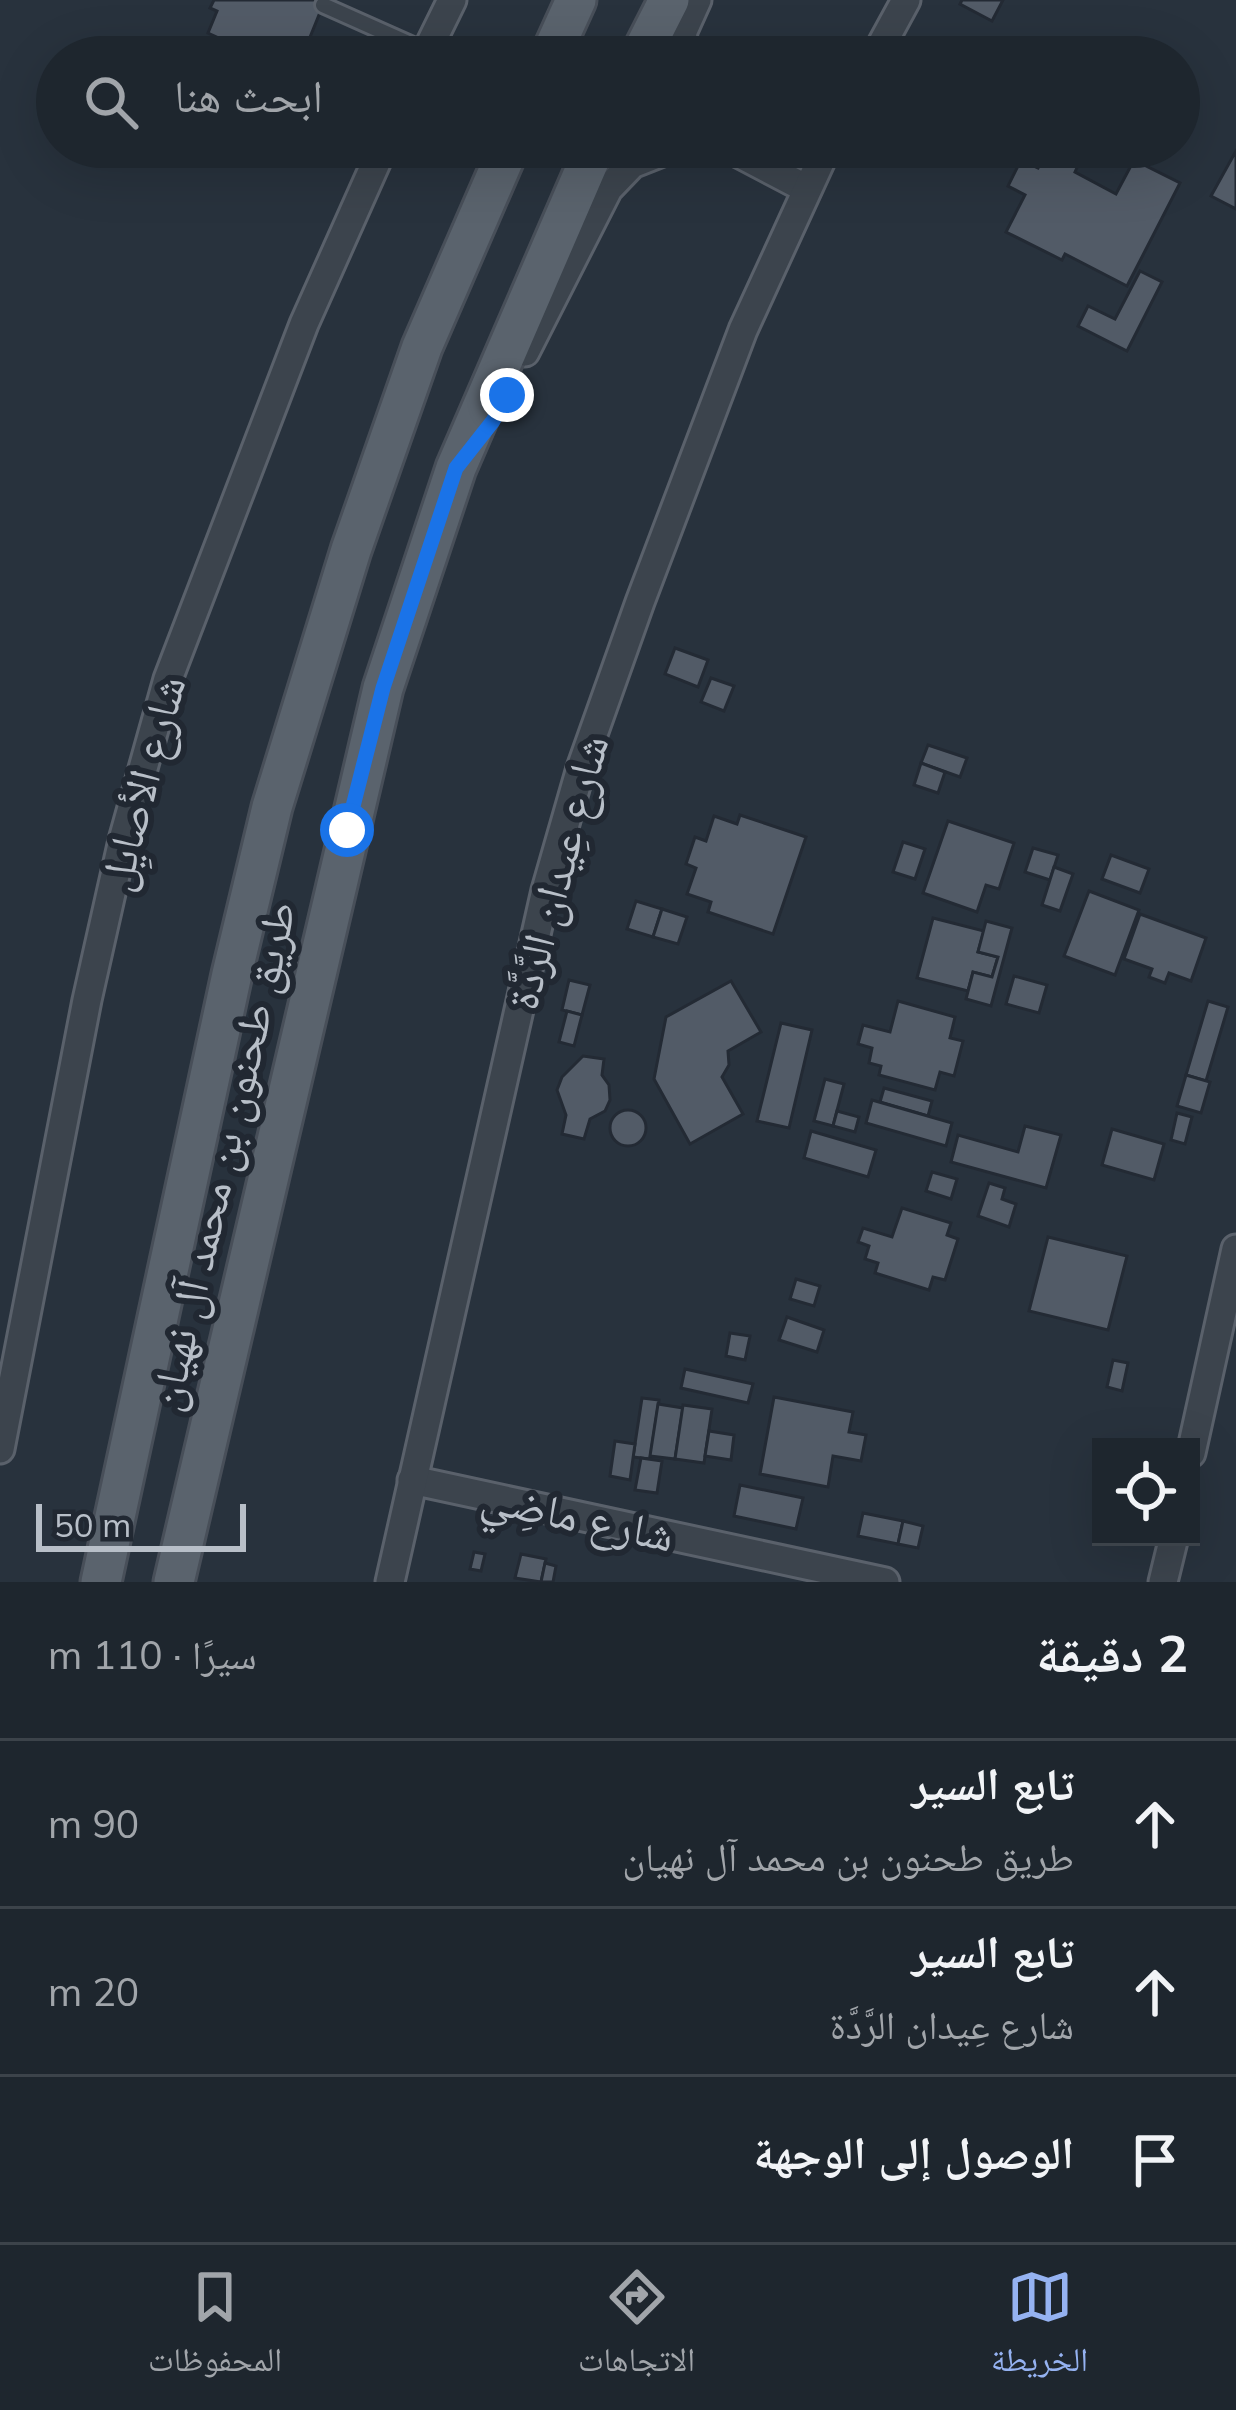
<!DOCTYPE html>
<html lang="ar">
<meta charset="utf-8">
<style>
body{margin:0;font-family:Mulish,"Noto Naskh Arabic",sans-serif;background:#262e36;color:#f1f3f6;direction:rtl}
.controls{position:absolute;right:36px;bottom:36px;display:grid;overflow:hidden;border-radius:0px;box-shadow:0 12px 48px #0002}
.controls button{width:108px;height:108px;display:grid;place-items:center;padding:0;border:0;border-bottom:3px solid #3c434a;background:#1e262e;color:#f1f3f6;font:60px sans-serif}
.scale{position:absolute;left:36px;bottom:30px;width:210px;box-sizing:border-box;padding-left:12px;border:6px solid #b8bfc8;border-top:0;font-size:33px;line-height:42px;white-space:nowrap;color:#b8bfc8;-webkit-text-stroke:9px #212832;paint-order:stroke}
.stop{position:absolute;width:36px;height:36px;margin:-27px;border:9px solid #1a73e8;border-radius:50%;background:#fff}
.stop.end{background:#1a73e8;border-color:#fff;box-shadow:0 3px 12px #0008}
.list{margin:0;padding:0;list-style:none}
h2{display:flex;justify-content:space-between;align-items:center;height:156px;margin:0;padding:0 48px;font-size:51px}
h2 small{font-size:39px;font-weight:400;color:#a1a5aa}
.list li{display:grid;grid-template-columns:78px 1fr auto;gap:36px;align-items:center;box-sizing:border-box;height:168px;padding:0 48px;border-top:3px solid #3c434a}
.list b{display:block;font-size:45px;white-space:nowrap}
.list p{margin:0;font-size:39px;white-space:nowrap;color:#a1a5aa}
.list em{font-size:39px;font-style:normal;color:#a1a5aa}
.icon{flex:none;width:66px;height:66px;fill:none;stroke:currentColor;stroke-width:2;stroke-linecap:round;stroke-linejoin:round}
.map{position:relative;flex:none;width:1236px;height:1582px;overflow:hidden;direction:ltr}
.search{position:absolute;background:#1e262e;box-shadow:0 12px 48px #0002;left:36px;right:36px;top:36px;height:132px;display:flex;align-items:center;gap:30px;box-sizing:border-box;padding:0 42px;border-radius:66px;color:#a1a5aa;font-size:45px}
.sheet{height:660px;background:#1e262e}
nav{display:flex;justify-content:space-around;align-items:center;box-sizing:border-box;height:168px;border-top:3px solid #3c434a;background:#1e262e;font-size:33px;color:#a1a5aa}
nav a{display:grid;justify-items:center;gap:6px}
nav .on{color:#95b2f1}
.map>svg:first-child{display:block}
.building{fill:#525b67;stroke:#232a34;stroke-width:3}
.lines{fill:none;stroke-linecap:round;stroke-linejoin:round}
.service-casing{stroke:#5a616b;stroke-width:20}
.minor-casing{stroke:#5a616b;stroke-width:33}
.primary-casing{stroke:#484f59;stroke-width:45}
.service{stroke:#3c444d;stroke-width:14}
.minor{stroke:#3c444d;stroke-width:27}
.primary{stroke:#5a636d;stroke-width:39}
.route{stroke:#1a73e8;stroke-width:15}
.labels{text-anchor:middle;stroke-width:12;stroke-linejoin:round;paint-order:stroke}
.street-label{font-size:45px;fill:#b8bfc8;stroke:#212832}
</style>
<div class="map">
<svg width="1236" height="1582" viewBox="0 0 1236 1582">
<rect width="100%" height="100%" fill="#28323d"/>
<g class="building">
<polygon points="214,0 325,0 302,57 260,57 208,33 217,11 210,8"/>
<polygon points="962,0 1003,0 992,21 960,4"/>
<polygon points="1049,147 1080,161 1075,172 1116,194 1134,160 1180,183 1127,286 1065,254 1062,260 1006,232 1025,195 1008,186 1021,160 1038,168"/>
<polygon points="1236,151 1236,209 1211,196"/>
<polygon points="1140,271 1162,282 1127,351 1078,326 1088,306 1115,319"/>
<polygon points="675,648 708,660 698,687 665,674"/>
<polygon points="711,678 734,686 724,711 701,702"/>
<polygon points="928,745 967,758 960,777 921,763"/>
<polygon points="921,763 945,772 938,793 914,785"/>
<polygon points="740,815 806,837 773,934 708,912 711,902 687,894 696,868 686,864 695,837 706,841 714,816 737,824"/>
<polygon points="948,821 1014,843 999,889 986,885 977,912 923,893"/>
<polygon points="903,842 925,849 915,879 893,872"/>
<polygon points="1033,848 1058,855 1050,880 1025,872"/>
<polygon points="1111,855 1149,869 1140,893 1102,879"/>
<polygon points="1054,867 1073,874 1060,911 1042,905"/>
<polygon points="1089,891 1139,910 1115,975 1064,956"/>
<polygon points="636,901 662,909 653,937 627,929"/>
<polygon points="662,909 687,917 678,944 653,937"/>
<polygon points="1140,914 1206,938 1191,981 1169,973 1165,983 1149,977 1152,969 1124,959"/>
<polygon points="933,918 984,931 978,952 998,957 992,977 973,972 968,991 917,978"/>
<polygon points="986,921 1012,928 991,1006 966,999 973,972 992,977 998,957 978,952"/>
<polygon points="1014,976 1047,985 1039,1013 1006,1004"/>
<polygon points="569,980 590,985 582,1015 562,1010"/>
<polygon points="731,981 761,1032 728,1051 729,1065 722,1077 743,1114 690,1144 654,1079 666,1017"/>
<polygon points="898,1001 955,1017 950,1038 963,1041 954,1076 940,1072 935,1090 879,1075 881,1066 869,1063 872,1048 858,1044 863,1025 890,1032"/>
<polygon points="1208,1001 1228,1007 1206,1081 1186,1075"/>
<polygon points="567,1011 582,1015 574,1046 559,1042"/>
<polygon points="781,1023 812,1030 789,1128 757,1121"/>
<polygon points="583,1056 604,1059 602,1075 609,1085 610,1100 605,1111 590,1119 584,1139 562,1134 566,1115 557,1090 562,1077"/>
<polygon points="1186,1075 1210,1082 1201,1113 1177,1106"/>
<polygon points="825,1079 844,1084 833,1126 814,1121"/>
<polygon points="884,1088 932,1101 928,1116 880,1102"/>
<polygon points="872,1100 952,1123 946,1146 866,1123"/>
<circle cx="628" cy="1128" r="18"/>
<polygon points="837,1111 859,1117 855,1132 833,1126"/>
<polygon points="1177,1113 1192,1117 1185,1144 1171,1140"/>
<polygon points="1025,1126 1061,1135 1046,1188 951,1162 958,1135 1018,1152"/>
<polygon points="1112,1129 1164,1144 1154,1180 1102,1165"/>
<polygon points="811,1131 876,1150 868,1177 804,1158"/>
<polygon points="932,1172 957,1179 951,1199 926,1191"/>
<polygon points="989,1183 1005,1188 1002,1199 1016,1204 1009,1227 978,1216"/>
<polygon points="902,1208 951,1223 947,1235 958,1239 945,1280 933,1277 929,1290 875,1273 878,1263 865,1259 869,1246 858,1242 863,1228 892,1237"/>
<polygon points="1048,1237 1127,1256 1108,1330 1029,1311"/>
<polygon points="796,1279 820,1286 814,1306 790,1299"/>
<polygon points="787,1317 824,1330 817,1352 779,1340"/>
<polygon points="730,1333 750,1336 745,1360 726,1356"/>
<polygon points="1113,1360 1128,1363 1122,1391 1107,1387"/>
<polygon points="685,1369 753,1384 748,1403 681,1388"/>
<polygon points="774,1397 853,1412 849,1432 866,1435 861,1461 833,1456 828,1487 760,1474"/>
<polygon points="642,1398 659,1400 650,1459 633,1457"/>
<polygon points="658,1404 683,1408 675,1459 650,1456"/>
<polygon points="683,1405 712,1409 704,1463 675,1459"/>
<polygon points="709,1431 734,1435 731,1460 705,1456"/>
<polygon points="615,1441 635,1444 630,1480 610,1476"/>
<polygon points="641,1458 662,1461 657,1493 635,1490"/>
<polygon points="740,1485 803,1498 796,1529 734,1516"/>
<polygon points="863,1513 903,1521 898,1544 858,1536"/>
<polygon points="903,1521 923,1526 918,1548 898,1544"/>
<polygon points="474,1552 485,1554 481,1571 470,1569"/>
<polygon points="521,1554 546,1559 541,1582 515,1578"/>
<polygon points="545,1563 556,1566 553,1582 541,1582"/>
</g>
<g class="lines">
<g class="service-casing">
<polyline id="service" points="323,5 426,51"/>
</g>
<g class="minor-casing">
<g id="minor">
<polyline points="424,57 452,0"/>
<polyline points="681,57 683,31 697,0"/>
<polyline points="875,57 906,0"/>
<polyline points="727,147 805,188"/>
<polyline points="525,352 608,189 632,164 675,147"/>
<polyline points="0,1449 87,1000 123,840 168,679 304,324 383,147"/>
<polyline points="1191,1453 1236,1249"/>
<polyline points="412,1480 885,1582"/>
<polyline points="390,1582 546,890 581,768 640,602 743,330 827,147"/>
<polyline points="1163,1582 1174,1537"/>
</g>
</g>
<g class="primary-casing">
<g id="primary">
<polyline points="550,57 576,0"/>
<polyline points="640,57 669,0"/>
<polyline points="101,1582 232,974 272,807 351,550 422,347 509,147"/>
<polyline points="174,1582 383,688 456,468 595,147"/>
</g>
</g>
<use href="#service" class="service"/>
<use href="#minor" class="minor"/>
<use href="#primary" class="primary"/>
</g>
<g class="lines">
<polyline class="route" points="347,830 383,688 456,468 493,421 507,395"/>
</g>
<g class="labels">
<g class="street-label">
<text transform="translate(142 783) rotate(-75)" y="16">شارع الأصايِل</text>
<text transform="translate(557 872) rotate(-75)" y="16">شارع عِيدان الرَّدَّة</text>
<text transform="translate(222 1156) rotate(-77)" y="16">طريق طحنون بن محمد آل نهيان</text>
<text transform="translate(578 1516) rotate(12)" y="16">شارع ماضِي</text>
</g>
</g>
</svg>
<div class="controls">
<button><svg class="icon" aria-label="locate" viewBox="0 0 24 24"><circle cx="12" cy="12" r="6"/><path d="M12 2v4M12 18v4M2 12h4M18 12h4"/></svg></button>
</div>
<div class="scale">50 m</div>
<div class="stop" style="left:347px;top:830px"></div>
<div class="stop end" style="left:507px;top:395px"></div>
<div class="search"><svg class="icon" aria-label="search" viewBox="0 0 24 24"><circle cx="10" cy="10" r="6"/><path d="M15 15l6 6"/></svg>ابحث هنا</div>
</div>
<section class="sheet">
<h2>2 دقيقة<small>سيرًا · 110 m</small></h2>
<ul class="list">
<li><svg class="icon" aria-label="ahead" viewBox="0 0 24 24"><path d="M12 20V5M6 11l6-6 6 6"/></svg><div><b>تابع السير</b><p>طريق طحنون بن محمد آل نهيان</p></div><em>90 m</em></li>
<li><svg class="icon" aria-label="ahead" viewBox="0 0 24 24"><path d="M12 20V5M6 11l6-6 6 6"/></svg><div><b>تابع السير</b><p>شارع عِيدان الرَّدَّة</p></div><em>20 m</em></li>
<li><svg class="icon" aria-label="arrive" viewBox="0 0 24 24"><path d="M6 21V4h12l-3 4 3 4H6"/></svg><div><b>الوصول إلى الوجهة</b></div></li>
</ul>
</section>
<nav>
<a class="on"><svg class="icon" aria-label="map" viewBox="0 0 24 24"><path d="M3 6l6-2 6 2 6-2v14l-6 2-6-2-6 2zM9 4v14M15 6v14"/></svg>الخريطة</a>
<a><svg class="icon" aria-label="directions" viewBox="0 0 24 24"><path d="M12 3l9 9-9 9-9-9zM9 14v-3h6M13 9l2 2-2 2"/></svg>الاتجاهات</a>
<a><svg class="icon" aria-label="saved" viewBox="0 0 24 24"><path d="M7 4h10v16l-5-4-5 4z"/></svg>المحفوظات</a>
</nav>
